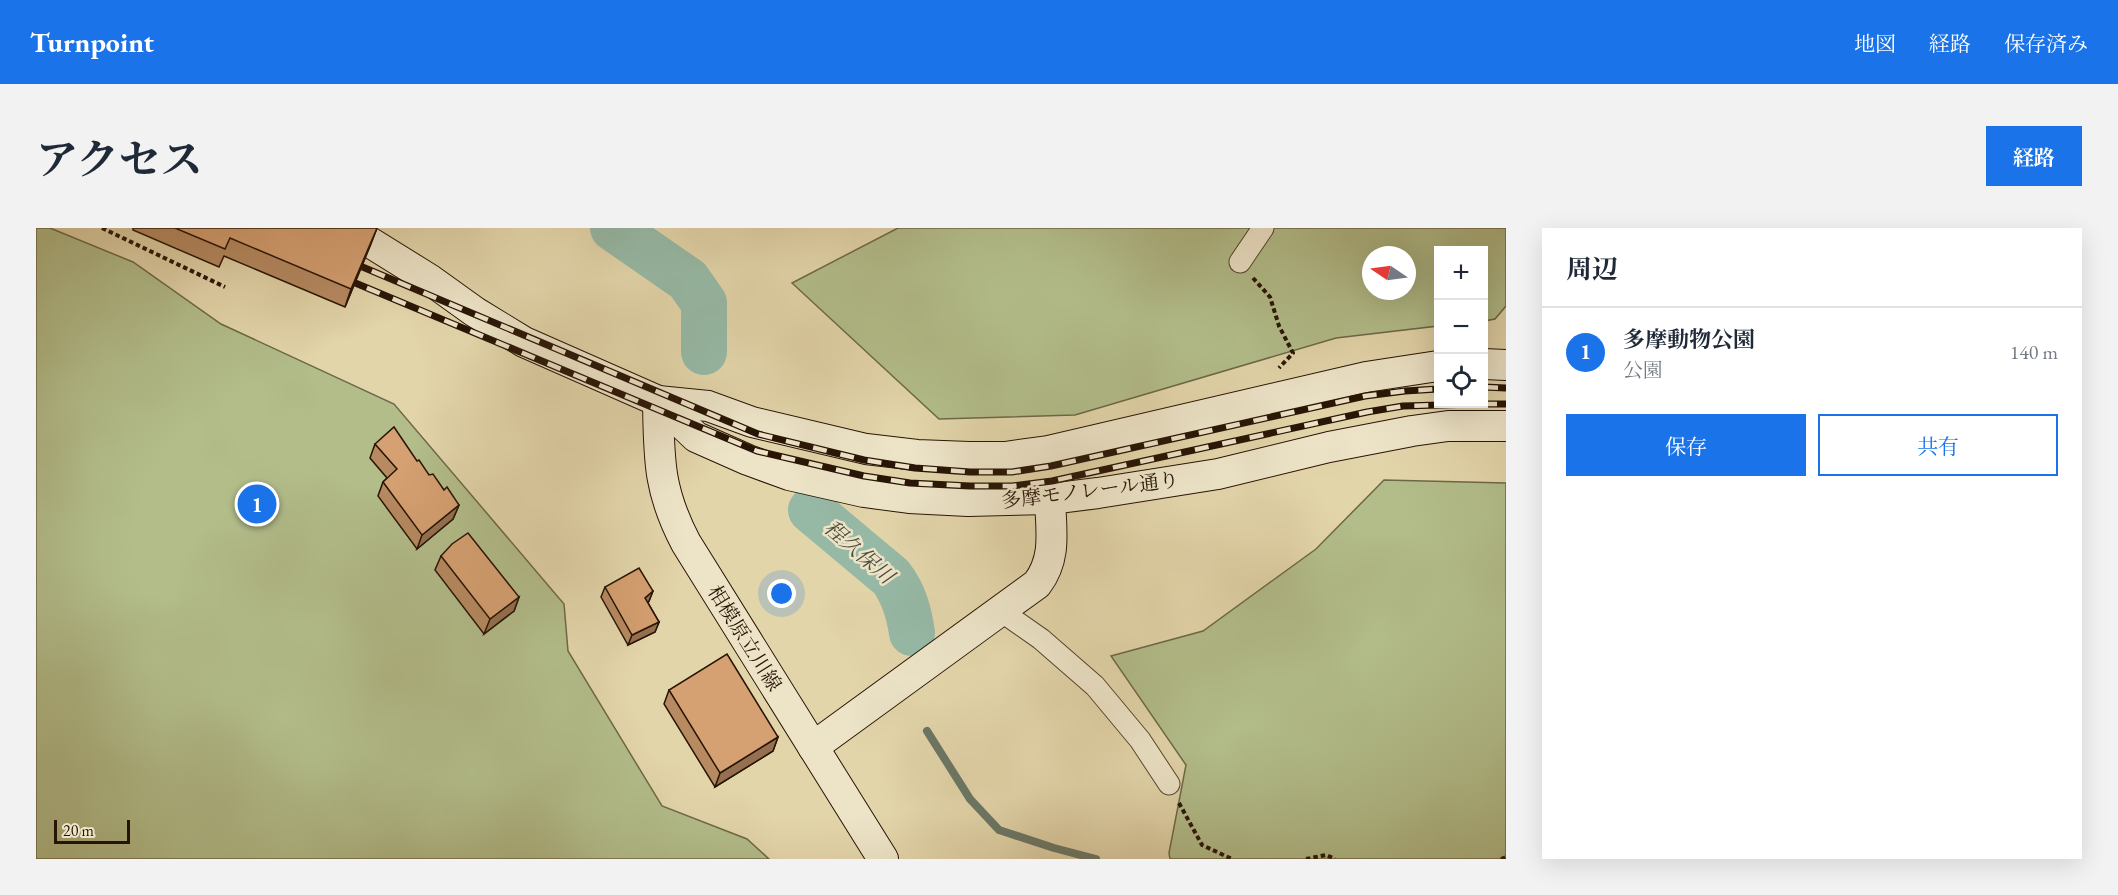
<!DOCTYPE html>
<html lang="ja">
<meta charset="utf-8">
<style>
body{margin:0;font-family:"EB Garamond","Noto Serif JP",serif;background:#f2f2f3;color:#1f2937}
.controls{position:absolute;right:18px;top:18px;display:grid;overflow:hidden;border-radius:0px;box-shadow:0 6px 24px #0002}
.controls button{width:54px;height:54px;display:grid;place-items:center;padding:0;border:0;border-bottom:2px solid #e0e1e3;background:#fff;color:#1f2937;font:30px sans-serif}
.compass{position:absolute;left:1326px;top:18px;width:54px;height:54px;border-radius:50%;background:#fff;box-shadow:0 6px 24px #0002;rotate:283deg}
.scale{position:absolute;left:18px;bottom:15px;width:76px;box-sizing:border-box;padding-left:6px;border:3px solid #281405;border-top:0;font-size:16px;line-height:21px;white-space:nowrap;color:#281405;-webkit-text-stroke:4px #ede4c8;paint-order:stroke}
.you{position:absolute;left:746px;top:366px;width:21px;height:21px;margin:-15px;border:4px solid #fff;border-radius:50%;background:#1a73e8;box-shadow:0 0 0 9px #1a73e833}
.badge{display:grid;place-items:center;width:39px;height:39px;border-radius:50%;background:#1a73e8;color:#fff;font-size:20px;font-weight:700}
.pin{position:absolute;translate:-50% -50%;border:3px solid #fff;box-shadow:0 2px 6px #0006}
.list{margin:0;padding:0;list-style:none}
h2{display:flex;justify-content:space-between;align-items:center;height:78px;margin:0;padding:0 24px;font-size:26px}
h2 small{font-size:20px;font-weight:400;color:#747a83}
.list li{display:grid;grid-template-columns:39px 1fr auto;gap:18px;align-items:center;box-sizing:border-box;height:90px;padding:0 24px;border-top:2px solid #e0e1e3}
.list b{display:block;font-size:22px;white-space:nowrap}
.list p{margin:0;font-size:20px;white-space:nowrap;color:#747a83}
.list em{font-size:20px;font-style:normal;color:#747a83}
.actions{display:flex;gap:12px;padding:18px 24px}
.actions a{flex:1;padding:14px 0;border:2px solid #1a73e8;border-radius:0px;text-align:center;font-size:21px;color:#1a73e8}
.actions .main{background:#1a73e8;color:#fff}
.icon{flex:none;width:33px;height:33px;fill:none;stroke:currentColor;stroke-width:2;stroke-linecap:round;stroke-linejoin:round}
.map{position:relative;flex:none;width:1470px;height:631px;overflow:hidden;border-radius:0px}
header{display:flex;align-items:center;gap:36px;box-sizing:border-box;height:84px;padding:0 30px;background:#1a73e8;color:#fff}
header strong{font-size:28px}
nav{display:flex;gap:33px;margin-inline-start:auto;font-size:21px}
.intro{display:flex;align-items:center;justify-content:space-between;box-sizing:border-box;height:144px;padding:0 36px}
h1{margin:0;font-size:42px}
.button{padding:15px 27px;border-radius:0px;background:#1a73e8;color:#fff;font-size:21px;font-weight:700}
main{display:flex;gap:36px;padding:0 36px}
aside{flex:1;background:#fff;border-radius:0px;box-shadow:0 6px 24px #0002}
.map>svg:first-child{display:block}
.green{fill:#b2bd8a;stroke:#6d6848;stroke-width:1.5;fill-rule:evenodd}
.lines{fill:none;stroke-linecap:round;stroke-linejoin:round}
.stream{stroke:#6a7766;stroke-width:8}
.river{stroke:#96b9a6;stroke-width:46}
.minor-casing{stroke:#57442e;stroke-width:23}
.secondary-casing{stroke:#281405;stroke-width:32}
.path{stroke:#281405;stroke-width:4;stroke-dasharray:4.5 3;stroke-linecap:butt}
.minor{stroke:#ede4c8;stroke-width:21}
.secondary{stroke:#ede4c8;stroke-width:30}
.rail-casing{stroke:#281405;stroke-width:7}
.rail{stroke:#ede4c8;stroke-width:4.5;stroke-dasharray:14;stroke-linecap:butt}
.wall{fill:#b78a62;stroke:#281405;stroke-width:1.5}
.shaded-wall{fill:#957050;stroke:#281405;stroke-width:1.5}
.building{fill:#d5a072;stroke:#281405;stroke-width:1.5}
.labels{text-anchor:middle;stroke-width:5;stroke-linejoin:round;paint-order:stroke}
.street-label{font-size:20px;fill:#281405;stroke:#ede4c8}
.water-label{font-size:21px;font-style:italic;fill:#4e4e3d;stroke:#ede4c8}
</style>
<header>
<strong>Turnpoint</strong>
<nav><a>地図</a><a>経路</a><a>保存済み</a></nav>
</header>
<div class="intro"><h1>アクセス</h1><a class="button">経路</a></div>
<main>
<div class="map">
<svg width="1470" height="631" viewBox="0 0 1470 631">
<rect width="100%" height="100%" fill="#e3d5aa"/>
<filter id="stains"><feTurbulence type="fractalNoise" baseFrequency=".00333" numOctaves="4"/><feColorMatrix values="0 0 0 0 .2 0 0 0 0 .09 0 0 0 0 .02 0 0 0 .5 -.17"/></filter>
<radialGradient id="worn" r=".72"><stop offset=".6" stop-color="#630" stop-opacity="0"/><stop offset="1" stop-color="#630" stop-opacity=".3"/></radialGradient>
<g class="green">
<polygon points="0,0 14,0 97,34 185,96 358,176 528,376 532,423 626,578 711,611 733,631 0,631"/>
<path d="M862,0H1470V78L1459,91L1448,93V22H1402V98L1300,110L1039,187L903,191L756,55ZM1335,27H1371V63H1335Z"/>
<polygon points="1348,252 1470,255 1470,631 1134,631 1133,625 1150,537 1075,428 1167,403 1280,321"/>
</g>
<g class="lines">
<polyline class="stream" points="891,503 934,571 963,602 1018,620 1060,631"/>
<g class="river">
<polyline points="577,0 652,52 668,75 668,124"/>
<path d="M775,282L855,349C868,366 873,384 876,405"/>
</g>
<g class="minor-casing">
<g id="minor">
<polyline points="1204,34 1227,0"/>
<polyline points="965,383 1005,411 1059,458 1104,512 1133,556"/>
</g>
</g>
<g class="secondary-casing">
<g id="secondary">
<polyline points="306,0 327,10 393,51 439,84 488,114 622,173 672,178 716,194 830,221 881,227 933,229 969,229 1012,223 1330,149 1402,138"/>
<polyline points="1448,136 1470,137"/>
<polyline points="622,173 660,209 712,232 753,247 828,264 873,270 932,273 1014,271 1062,265 1182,246 1293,219 1376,203 1412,198 1470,198"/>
<path d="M622,173C623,230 622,262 650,315L847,631"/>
<path d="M777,519L1001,356C1021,330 1015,302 1014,271"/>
</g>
</g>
<g class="path">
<polyline points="66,0 189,59"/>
<polyline points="1217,50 1234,69 1243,98 1257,125 1243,140"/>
<polyline points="1143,575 1166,617 1196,631"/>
<polyline points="1270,631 1290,627 1299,631"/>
<polyline points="1465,631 1470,629"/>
</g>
<use href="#minor" class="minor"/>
<use href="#secondary" class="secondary"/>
<g class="rail-casing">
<g id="rail">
<polyline points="310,32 722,206 828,232 879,240 934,244 976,244 1015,238 1329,168 1369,163 1402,161"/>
<polyline points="305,49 721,223 828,248 874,255 934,258 976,258 1016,253 1331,184 1367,178 1440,176"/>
<polyline points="1448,159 1470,160"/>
<polyline points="1447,176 1470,176"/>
</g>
</g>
<use href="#rail" class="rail"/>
</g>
<g class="wall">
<polygon points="97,0 341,0 309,79 188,28 183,39 97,2"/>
<polygon points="339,216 381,233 393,247 423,277 417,291 381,321 342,268 347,254 351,250 334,230"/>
<polygon points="405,328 483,369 478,383 448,406 399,342"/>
<polygon points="569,359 617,363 613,373 612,375 623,394 619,404 592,417 565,369"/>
<polygon points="633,462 742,509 737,523 679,559 628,476"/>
</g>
<g class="shaded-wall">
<polygon points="341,0 335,16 309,79 315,61"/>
<polygon points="423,277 417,291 381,321 386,307"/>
<polygon points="617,363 613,373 606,380 609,370"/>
<polygon points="483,369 478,383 448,406 454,391"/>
<polygon points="623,394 619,404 592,417 596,407"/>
<polygon points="742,509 737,523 679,559 684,545"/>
</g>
<g class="building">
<polygon points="139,0 341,0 315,61 194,10 189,21"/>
<polygon points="358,199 381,233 383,232 393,247 397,246 408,262 411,259 423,277 386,307 347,254 361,241 339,216"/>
<polygon points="432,305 483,369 454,391 405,328 416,316"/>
<polygon points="603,340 617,363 609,370 623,394 596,407 569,359"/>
<polygon points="691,426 742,509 684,545 633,462"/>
</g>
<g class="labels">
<g class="street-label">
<text transform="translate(1054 262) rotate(-7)" y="7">多摩モノレール通り</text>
<text transform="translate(709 410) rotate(58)" y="7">相模原立川線</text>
</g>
<g class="water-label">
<text transform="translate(823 324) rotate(41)" y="7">程久保川</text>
</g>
</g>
<rect width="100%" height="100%" filter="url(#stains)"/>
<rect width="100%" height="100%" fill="url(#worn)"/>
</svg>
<div class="controls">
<button>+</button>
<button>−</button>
<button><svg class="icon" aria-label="locate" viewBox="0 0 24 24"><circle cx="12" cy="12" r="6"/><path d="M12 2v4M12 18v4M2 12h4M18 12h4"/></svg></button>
</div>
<svg class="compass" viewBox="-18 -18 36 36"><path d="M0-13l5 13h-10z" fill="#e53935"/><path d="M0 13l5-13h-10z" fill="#747a83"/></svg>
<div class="scale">20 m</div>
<div class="you"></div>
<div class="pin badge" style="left:221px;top:276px">1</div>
</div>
<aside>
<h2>周辺<small></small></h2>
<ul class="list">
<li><span class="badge">1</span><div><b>多摩動物公園</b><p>公園</p></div><em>140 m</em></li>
</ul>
<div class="actions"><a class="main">保存</a><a>共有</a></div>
</aside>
</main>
